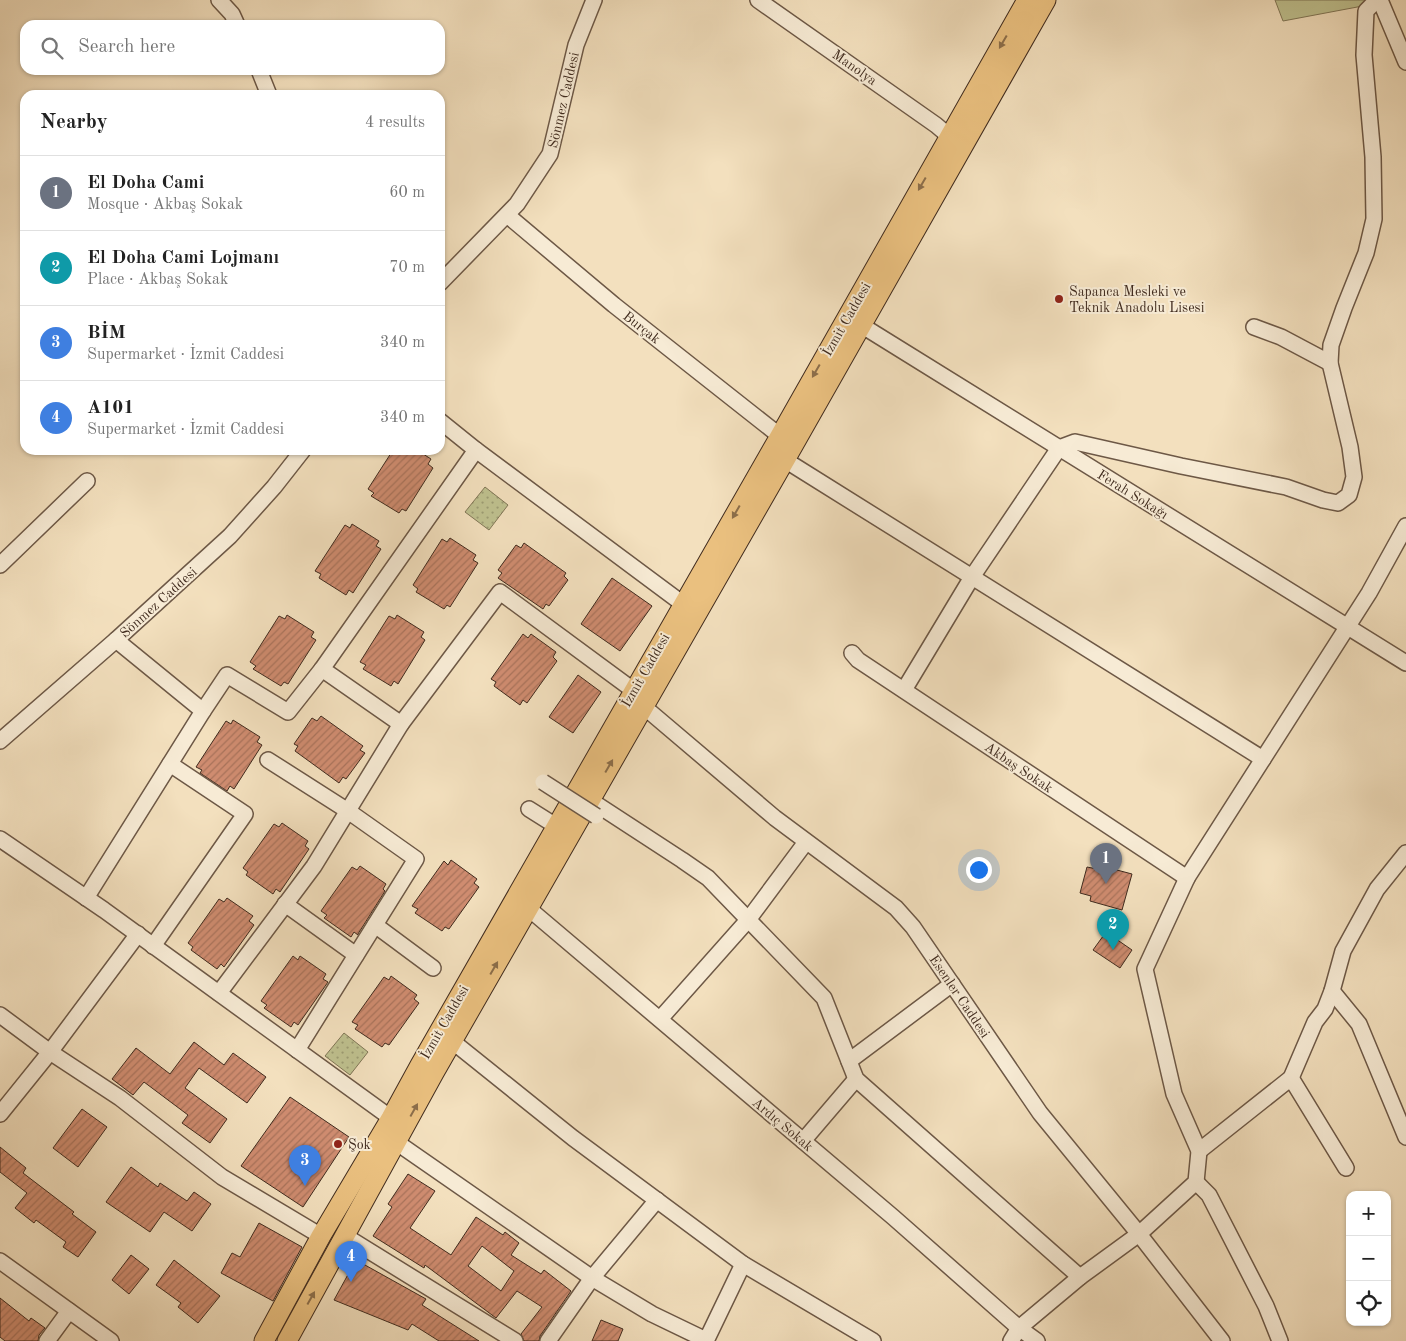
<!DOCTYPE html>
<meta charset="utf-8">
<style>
body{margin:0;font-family:"Old Standard TT",serif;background:#f6f6f6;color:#222}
.controls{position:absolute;right:15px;bottom:15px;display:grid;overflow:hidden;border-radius:10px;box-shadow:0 1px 4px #0004}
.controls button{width:45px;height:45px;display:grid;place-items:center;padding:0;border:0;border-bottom:1px solid #e0e0e0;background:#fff;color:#222;font:25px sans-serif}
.you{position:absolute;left:978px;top:869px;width:18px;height:18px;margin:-12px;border:4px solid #fff;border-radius:50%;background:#1a73e8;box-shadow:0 0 0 8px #1a73e833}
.badge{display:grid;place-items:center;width:32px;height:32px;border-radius:50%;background:#8f2418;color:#fff;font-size:16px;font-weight:700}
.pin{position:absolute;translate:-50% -41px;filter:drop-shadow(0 1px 2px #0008)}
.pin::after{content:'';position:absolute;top:26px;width:18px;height:15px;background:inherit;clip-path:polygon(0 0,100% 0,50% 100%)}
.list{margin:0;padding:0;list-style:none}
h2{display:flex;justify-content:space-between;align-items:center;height:65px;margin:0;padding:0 20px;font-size:21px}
h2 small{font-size:16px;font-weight:400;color:#767676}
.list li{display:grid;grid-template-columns:32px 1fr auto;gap:15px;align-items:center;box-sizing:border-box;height:75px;padding:0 20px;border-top:1px solid #e0e0e0}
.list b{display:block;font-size:19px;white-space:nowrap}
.list p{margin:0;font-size:16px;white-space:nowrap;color:#767676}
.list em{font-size:16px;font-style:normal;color:#767676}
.icon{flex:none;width:28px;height:28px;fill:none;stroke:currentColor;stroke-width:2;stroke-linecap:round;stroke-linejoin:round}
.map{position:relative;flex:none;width:1406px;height:1341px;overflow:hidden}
.search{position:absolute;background:#fff;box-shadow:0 1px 4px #0004;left:20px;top:20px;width:425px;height:55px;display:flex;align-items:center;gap:12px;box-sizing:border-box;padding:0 18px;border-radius:15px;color:#767676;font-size:19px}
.panel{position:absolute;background:#fff;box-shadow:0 1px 4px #0004;left:20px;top:90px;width:425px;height:365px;border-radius:15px}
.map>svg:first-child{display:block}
.park{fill:url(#park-dots);stroke:#807656}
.garden{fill:#bfc18f;stroke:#807656}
.building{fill:url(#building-hatch);stroke:#402b1e;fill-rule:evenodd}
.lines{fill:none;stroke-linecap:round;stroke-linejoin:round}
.minor-casing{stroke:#6d5846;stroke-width:18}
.major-casing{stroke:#402b1e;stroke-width:21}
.minor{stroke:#f7ebd5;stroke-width:15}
.major{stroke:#eac07f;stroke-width:19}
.minor-bridge-casing{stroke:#6d5846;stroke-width:18;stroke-linecap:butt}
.minor-bridge{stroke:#f7ebd5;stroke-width:15}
.oneway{fill:#8c6e4a}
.poi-dot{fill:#8f2418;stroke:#f7ebd5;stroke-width:2}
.labels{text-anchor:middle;stroke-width:4;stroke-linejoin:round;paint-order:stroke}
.street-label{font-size:14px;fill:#402b1e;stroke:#f7ebd5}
.poi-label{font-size:14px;fill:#402b1e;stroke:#f7ebd5;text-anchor:start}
</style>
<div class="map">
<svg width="1406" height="1341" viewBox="0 0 1406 1341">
<defs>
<pattern id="park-dots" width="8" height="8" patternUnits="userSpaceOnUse" patternTransform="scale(1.25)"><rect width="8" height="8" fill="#bfc18f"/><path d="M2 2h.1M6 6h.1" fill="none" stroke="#9d9d74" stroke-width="1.8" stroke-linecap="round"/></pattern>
<pattern id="building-hatch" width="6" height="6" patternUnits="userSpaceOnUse" patternTransform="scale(1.25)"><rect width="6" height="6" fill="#cf8c70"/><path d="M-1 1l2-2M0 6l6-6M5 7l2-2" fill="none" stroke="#a9735b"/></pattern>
</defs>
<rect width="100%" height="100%" fill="#f3e0be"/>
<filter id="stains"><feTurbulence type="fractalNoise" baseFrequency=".004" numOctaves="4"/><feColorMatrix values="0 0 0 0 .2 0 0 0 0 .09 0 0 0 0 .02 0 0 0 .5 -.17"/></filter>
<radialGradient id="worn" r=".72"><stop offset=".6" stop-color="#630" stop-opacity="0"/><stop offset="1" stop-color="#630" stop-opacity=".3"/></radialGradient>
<g class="park">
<polygon points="485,487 508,505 489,530 465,512"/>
<polygon points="344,1033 368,1052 350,1075 325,1056"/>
</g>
<polygon class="garden" points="1275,0 1375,0 1368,5 1283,21"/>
<g class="building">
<polygon points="393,450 417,450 431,459 428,464 433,468 406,511 402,509 399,513 371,496 374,493 368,489"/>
<polygon points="352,524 379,541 376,546 381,549 353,593 349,590 346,595 319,578 321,574 315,571 345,525 350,528"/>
<polygon points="450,538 476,555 473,560 478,563 450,607 447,605 444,609 416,592 418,589 413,585 442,539 447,542"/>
<polygon points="524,543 566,573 564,576 568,580 549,606 546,604 543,609 498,578 502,573 498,570 516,545 521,548"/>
<polygon points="612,578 652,606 620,651 581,624"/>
<polygon points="287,615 314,632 311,637 316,640 288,684 284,682 281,686 253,669 256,666 250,662 279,616 285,619"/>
<polygon points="397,615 424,632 421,637 425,640 398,684 394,681 391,686 363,669 366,665 360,662 389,616 395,619"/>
<polygon points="523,634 528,638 531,634 556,652 553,657 557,661 527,703 523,700 520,705 494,686 496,682 491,679"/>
<polygon points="578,675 601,692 573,733 549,717"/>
<polygon points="321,716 363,746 360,750 365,753 346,779 343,777 339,783 295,751 298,746 294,744 312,718 317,721"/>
<polygon points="233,720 260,737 257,742 262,745 234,789 230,786 227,791 200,773 202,770 196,767 226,721 231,724"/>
<polygon points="282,823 308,841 305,846 309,849 280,892 276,889 273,894 246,875 248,872 243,868 274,824 279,827"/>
<polygon points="451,860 477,879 474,883 479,887 449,929 445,927 442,931 415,913 418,909 412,906 444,861 448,865"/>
<polygon points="1098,865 1132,874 1122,910 1090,901 1091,896 1080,893 1087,867 1097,869"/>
<polygon points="360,866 386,884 383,889 385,891 358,934 358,935 354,932 351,937 324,918 327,915 321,911 352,867 357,870"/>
<polygon points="227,898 253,916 249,921 254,925 224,967 221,964 217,969 191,950 193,947 188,943 219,899 224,902"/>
<polygon points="1106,932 1132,950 1120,968 1093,950"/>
<polygon points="293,956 298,960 300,956 326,974 323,979 328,982 298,1025 294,1022 291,1027 264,1008 267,1005 261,1001"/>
<polygon points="391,976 417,995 414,999 419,1003 389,1045 385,1043 382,1047 355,1029 358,1025 352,1022 384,977 389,980"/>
<polygon points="194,1042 224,1065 233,1053 266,1077 247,1103 199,1068 185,1088 227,1119 210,1143 182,1123 188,1115 144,1082 133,1095 112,1079 136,1048 170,1074"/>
<polygon points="290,1097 349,1137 303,1207 241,1166"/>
<polygon points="82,1109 107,1127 78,1167 53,1148"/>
<polygon points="0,1147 26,1168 23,1173 74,1212 72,1214 96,1232 78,1257 63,1247 66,1242 36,1220 34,1223 15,1208 27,1193 0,1172"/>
<polygon points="131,1167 158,1187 160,1183 187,1201 194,1192 211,1204 192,1231 164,1212 150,1232 106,1202"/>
<path d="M408,1174L435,1191L410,1228L451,1255L476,1217L503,1235L505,1232L519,1243L511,1255L541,1274L544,1270L571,1291L540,1336L539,1341H524L521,1334L542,1307L517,1291L496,1318L425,1265L424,1268L373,1236L392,1207L388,1204ZM482,1246L514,1271L501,1291L468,1266Z"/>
<polygon points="259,1223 302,1247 273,1301 221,1273 232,1253 240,1257"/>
<polygon points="131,1255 149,1269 129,1294 112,1280"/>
<polygon points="174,1260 220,1296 198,1323 178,1307 181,1303 156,1285"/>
<polygon points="356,1260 426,1299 422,1305 479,1341 439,1341 412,1324 408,1330 334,1300"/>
<polygon points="0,1298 29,1321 31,1318 45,1328 39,1335 38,1341 5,1341 0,1337"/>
<polygon points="601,1320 623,1329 618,1341 592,1341"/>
</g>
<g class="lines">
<g class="minor-casing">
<g id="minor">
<polyline points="219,0 232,14 237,25"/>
<polyline points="758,0 936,125 949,136"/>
<polyline points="1380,0 1406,62"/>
<polyline points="259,70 269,95"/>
<polyline points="507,215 614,305 780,436"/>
<polyline points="440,283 517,204 550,154 576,45 594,0"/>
<polyline points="861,325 1406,663"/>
<polyline points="1254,327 1281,337 1330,363"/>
<polyline points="440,421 476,450 683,604"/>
<polyline points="785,460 1263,759"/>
<polyline points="0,565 87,481"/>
<polyline points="852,653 858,660 1187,878"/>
<polyline points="904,690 972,577 1059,448 1075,442 1181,466 1286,487 1323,500 1338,503 1349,495 1354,477 1350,447 1330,363 1331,345 1344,308 1366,253 1374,219 1373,157 1364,55 1366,11 1377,0"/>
<polyline points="643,706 775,818 896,908 913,927 1040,1113 1139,1234 1222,1341"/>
<polyline points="203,711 227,675 288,712 322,669"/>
<polyline points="401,724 322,669 476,450"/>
<polyline points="0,741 116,640 230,536 274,487 303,450"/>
<polyline points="268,760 348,811 416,859 297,1050"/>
<polyline points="590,800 682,860 708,878 824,998 856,1079 1080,1277"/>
<polyline points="529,809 556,826"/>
<polyline points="0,839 104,910 391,1118"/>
<polyline points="86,898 203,711 116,640"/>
<polyline points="285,904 356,955"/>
<polyline points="528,908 893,1217 1019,1328 1037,1341"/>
<polyline points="375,925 433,968"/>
<polyline points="153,946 245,814 170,764"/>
<polyline points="1332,991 1359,1024 1406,1137"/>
<polyline points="219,993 314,866 401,724 500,592 633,690"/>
<polyline points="0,1015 50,1052 120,1098 222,1177 321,1236"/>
<polyline points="660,1019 748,920 806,842"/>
<polyline points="452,1041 573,1138 743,1264 873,1341"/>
<polyline points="849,1061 952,984"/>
<polyline points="1291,1078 1346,1168"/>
<polyline points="0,1114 50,1052 138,934"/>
<polyline points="803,1141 856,1079"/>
<polyline points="396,1142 592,1278 652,1314 706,1340"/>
<polyline points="1199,1151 1291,1078 1315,1022 1325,1009 1332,991 1343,951 1377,889 1406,853"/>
<polyline points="1196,1182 1209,1195 1266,1306 1280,1341"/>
<polyline points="345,1236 515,1341"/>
<polyline points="0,1261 111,1341"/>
<polyline points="47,1341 69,1311"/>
<polyline points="548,1341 592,1278 657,1200"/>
<polyline points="706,1341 743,1264"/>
<polyline points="1011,1341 1019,1328 1080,1277 1139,1234 1196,1182 1199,1151 1174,1094 1145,969 1187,878 1369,593 1406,526"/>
</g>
</g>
<g class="major-casing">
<g id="major">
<polyline points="264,1341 321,1236 391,1118 420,1065 780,436 1027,0"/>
<polyline points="287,1341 434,1073 785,460 1046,0"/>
</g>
</g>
<use href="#minor" class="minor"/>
<use href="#major" class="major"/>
<g class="minor-bridge-casing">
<polyline id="minor-bridge" points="543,782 596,816"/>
</g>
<use href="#minor-bridge" class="minor-bridge"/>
</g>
<defs><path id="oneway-solid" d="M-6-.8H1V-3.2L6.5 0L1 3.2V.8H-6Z" transform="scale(1.25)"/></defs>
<g class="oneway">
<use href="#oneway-solid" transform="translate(1003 42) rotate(120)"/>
<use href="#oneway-solid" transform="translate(922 184) rotate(120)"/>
<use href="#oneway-solid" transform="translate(816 371) rotate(120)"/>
<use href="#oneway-solid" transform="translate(736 512) rotate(120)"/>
<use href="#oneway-solid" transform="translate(609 766) rotate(-60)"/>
<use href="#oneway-solid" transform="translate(494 968) rotate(-60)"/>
<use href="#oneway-solid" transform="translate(414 1110) rotate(-61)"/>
<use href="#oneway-solid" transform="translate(311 1298) rotate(-61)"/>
</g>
<g class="poi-dot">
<circle cx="1059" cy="299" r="5"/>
<circle cx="338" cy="1144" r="5"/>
</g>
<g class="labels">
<g class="street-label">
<text transform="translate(855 67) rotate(35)" y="5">Manolya</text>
<text transform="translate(563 100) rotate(-77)" y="5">Sönmez Caddesi</text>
<text transform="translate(846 319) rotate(-60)" y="5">İzmit Caddesi</text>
<text transform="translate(642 327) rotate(38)" y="5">Burçak</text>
<text transform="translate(1133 494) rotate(32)" y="5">Ferah Sokağı</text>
<text transform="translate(158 602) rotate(-42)" y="5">Sönmez Caddesi</text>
<text transform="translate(645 670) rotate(-60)" y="5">İzmit Caddesi</text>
<text transform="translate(1019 767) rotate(34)" y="5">Akbaş Sokak</text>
<text transform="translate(960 996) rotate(56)" y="5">Esenler Caddesi</text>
<text transform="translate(444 1022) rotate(-60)" y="5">İzmit Caddesi</text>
<text transform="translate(783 1124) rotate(40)" y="5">Ardıç Sokak</text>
</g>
<g class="poi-label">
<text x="1069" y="296">Sapanca Mesleki ve<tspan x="1069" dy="16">Teknik Anadolu Lisesi</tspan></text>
<text x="348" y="1149">Şok</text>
</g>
</g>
<rect width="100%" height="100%" filter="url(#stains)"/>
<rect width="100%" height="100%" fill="url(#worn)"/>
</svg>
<div class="controls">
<button>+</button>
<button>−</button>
<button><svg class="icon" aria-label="locate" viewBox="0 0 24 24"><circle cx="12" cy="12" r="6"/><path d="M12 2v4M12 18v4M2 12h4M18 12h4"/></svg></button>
</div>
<div class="you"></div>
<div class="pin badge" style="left:1106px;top:884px;background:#6b7280">1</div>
<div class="pin badge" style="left:1113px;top:950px;background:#0f9aa8">2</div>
<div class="pin badge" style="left:305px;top:1186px;background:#3f7fe0">3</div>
<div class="pin badge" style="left:351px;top:1282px;background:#3f7fe0">4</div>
<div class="search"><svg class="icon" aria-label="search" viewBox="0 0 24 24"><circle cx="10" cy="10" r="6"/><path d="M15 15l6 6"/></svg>Search here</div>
<section class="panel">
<h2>Nearby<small>4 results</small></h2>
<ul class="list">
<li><span class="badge" style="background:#6b7280">1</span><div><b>El Doha Cami</b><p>Mosque · Akbaş Sokak</p></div><em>60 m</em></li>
<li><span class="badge" style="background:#0f9aa8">2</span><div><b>El Doha Cami Lojmanı</b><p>Place · Akbaş Sokak</p></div><em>70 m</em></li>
<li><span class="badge" style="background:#3f7fe0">3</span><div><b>BİM</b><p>Supermarket · İzmit Caddesi</p></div><em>340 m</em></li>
<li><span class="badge" style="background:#3f7fe0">4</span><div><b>A101</b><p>Supermarket · İzmit Caddesi</p></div><em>340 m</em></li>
</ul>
</section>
</div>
